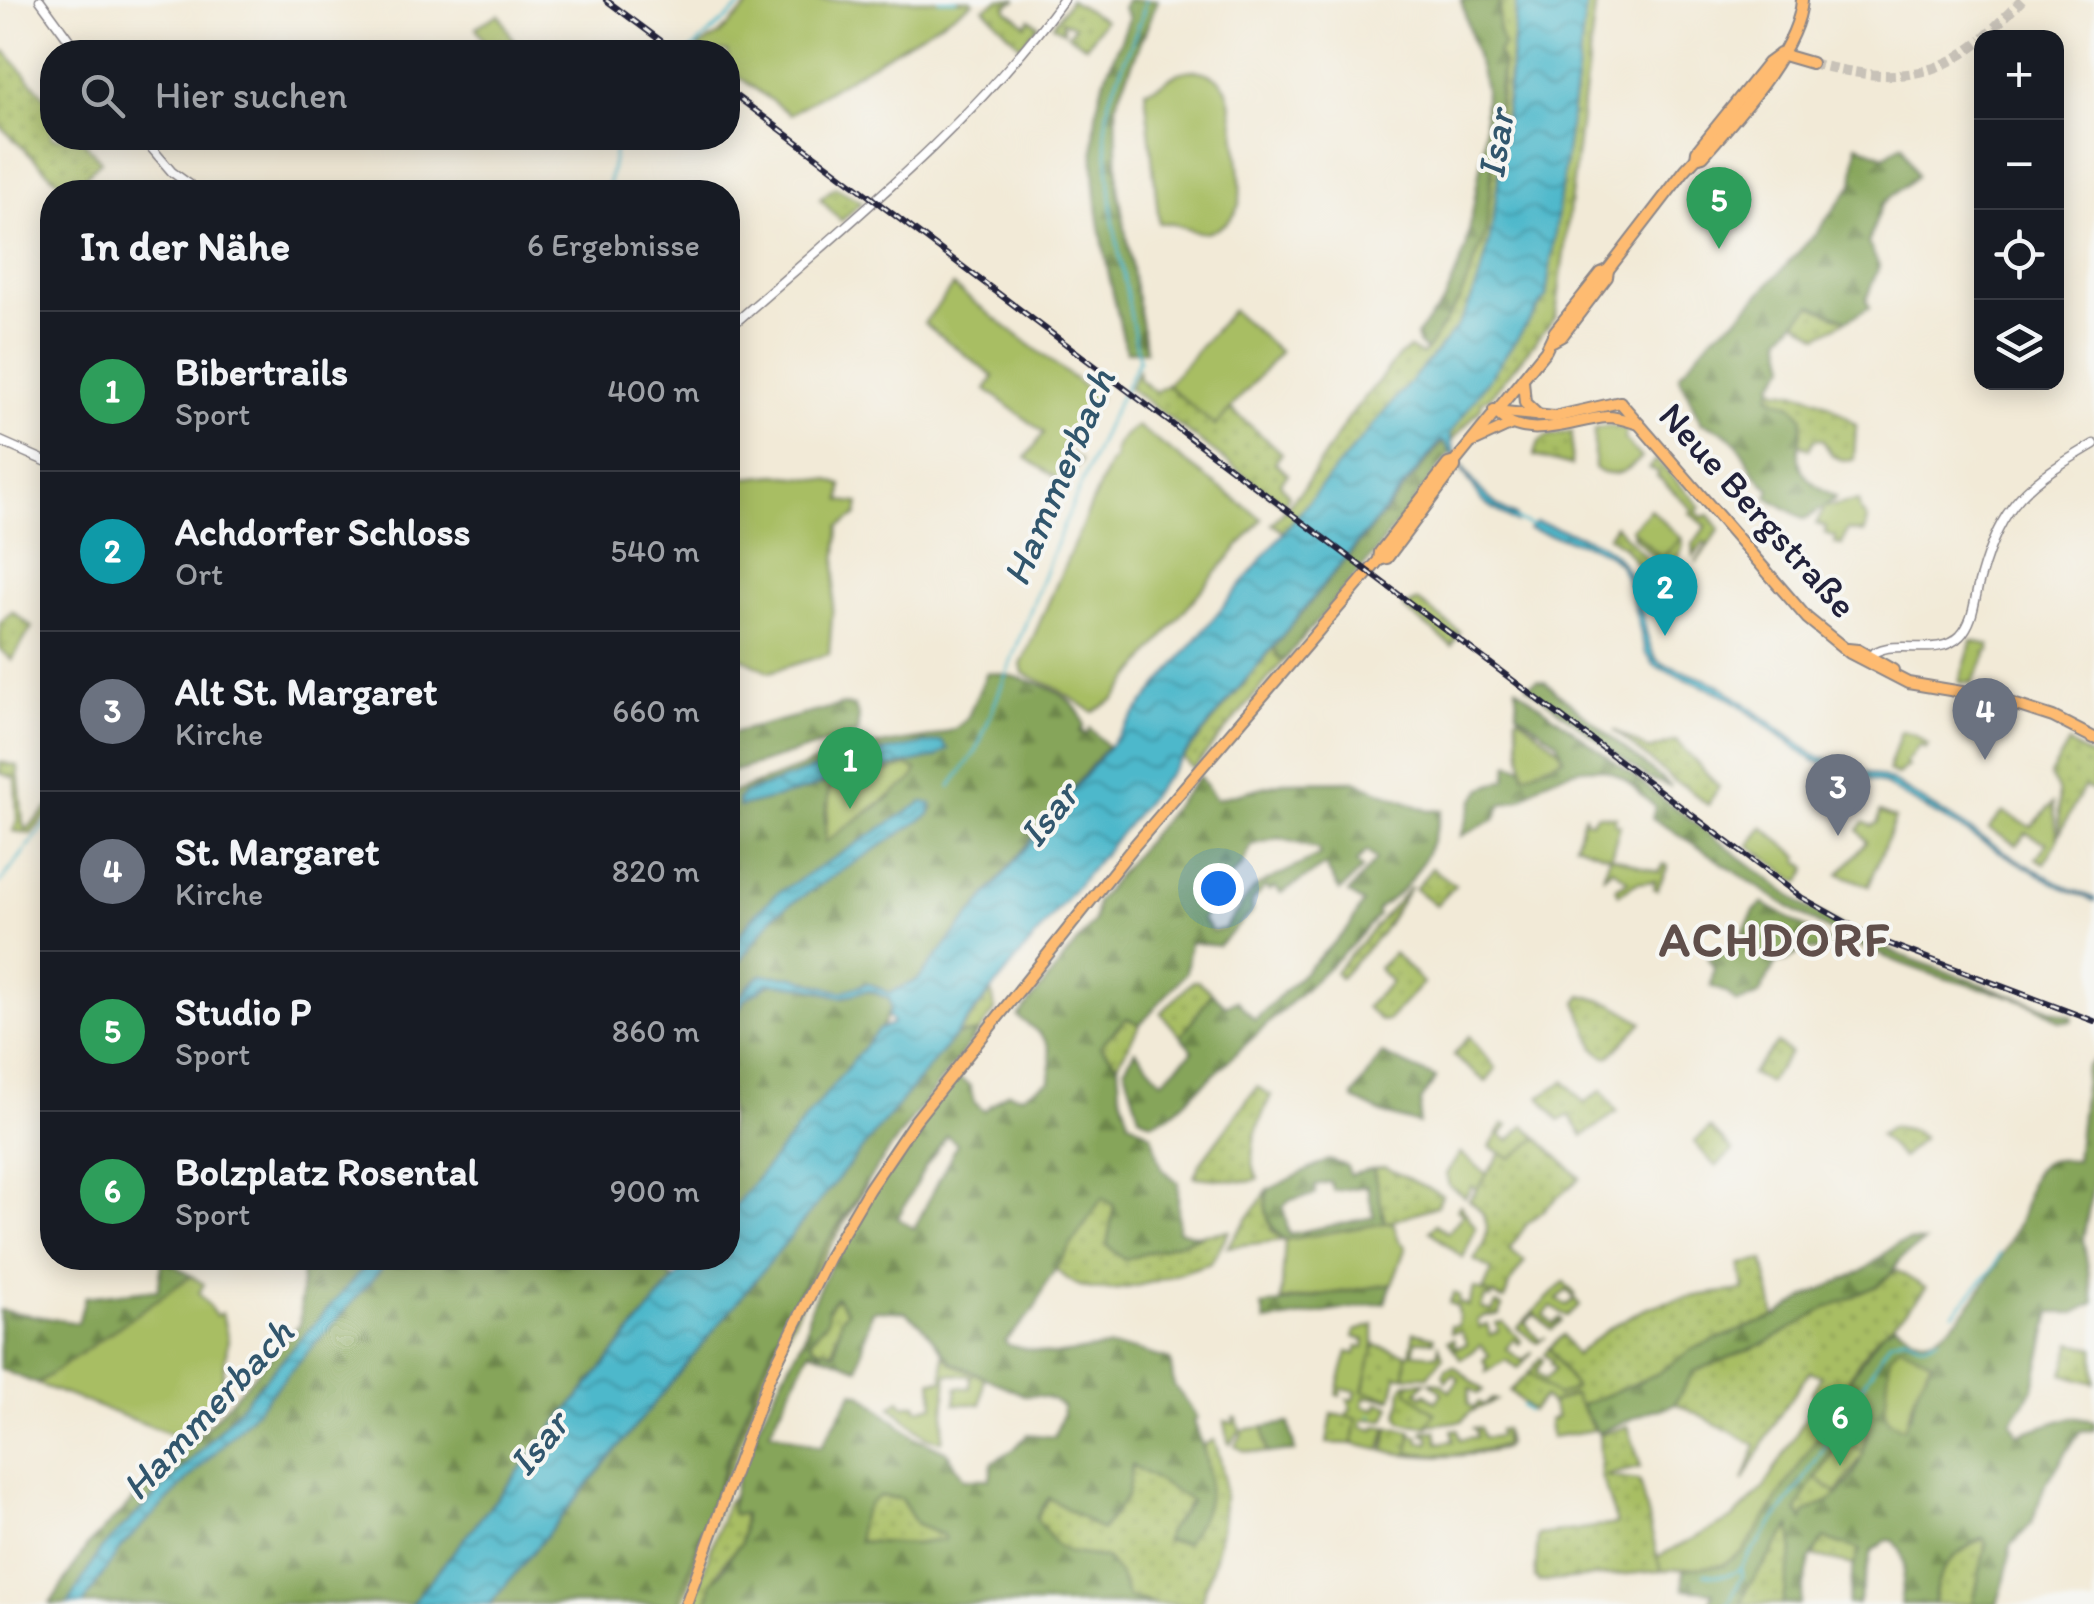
<!DOCTYPE html>
<html lang="de">
<meta charset="utf-8">
<style>
body{margin:0;font-family:Itim,sans-serif;background:#20242c;color:#f1f3f6}
.controls{position:absolute;right:30px;top:30px;display:grid;overflow:hidden;border-radius:20px;box-shadow:0 5px 25px #0003}
.controls button{width:90px;height:90px;display:grid;place-items:center;padding:0;border:0;border-bottom:2px solid #363941;background:#171b24;color:#f1f3f6;font:50px sans-serif}
.you{position:absolute;left:1218px;top:888px;width:35px;height:35px;margin:-25px;border:8px solid #fff;border-radius:50%;background:#1a73e8;box-shadow:0 0 0 15px #1a73e833}
.badge{display:grid;place-items:center;width:65px;height:65px;border-radius:50%;background:#7c3aed;color:#fff;font-size:32px;font-weight:700}
.pin{position:absolute;translate:-50% -82px;filter:drop-shadow(0 2px 5px #0008)}
.pin::after{content:'';position:absolute;top:52px;width:35px;height:30px;background:inherit;clip-path:polygon(0 0,100% 0,50% 100%)}
.list{margin:0;padding:0;list-style:none}
h2{display:flex;justify-content:space-between;align-items:center;height:130px;margin:0;padding:0 40px;font-size:42px}
h2 small{font-size:32px;font-weight:400;color:#9ea1a6}
.list li{display:grid;grid-template-columns:65px 1fr auto;gap:30px;align-items:center;box-sizing:border-box;height:160px;padding:0 40px;border-top:2px solid #363941}
.list b{display:block;font-size:38px;white-space:nowrap}
.list p{margin:0;font-size:32px;white-space:nowrap;color:#9ea1a6}
.list em{font-size:32px;font-style:normal;color:#9ea1a6}
.icon{flex:none;width:55px;height:55px;fill:none;stroke:currentColor;stroke-width:2;stroke-linecap:round;stroke-linejoin:round}
.map{position:relative;flex:none;width:2094px;height:1604px;overflow:hidden}
.search{position:absolute;background:#171b24;box-shadow:0 5px 25px #0003;left:40px;top:40px;width:700px;height:110px;display:flex;align-items:center;gap:25px;box-sizing:border-box;padding:0 35px;border-radius:40px;color:#9ea1a6;font-size:38px}
.panel{position:absolute;background:#171b24;box-shadow:0 5px 25px #0003;left:40px;top:180px;width:700px;height:1090px;border-radius:40px}
.map>svg:first-child{display:block}
.grass{fill:url(#grass-dots);stroke:#657050;stroke-width:2.5}
.forest{fill:url(#forest-firs);stroke:#54644a;stroke-width:2.5;fill-rule:evenodd}
.green{fill:#a8be64;stroke:#657050;stroke-width:2.5}
.water{fill:url(#water-waves);stroke:#386d83;stroke-width:2.5}
.lines{fill:none;stroke-linecap:round;stroke-linejoin:round}
.stream{stroke:#4eb8cb;stroke-width:2.5}
.major-tunnel{stroke:#c8c2b8;stroke-width:10;stroke-dasharray:10 5;stroke-linecap:butt}
.minor-casing{stroke:#8a8689;stroke-width:11}
.major-casing{stroke:#8a8689;stroke-width:14}
.minor{stroke:#fff;stroke-width:8}
.major{stroke:#febb71;stroke-width:10}
.rail-casing{stroke:#22223b;stroke-width:6}
.rail{stroke:#f6f6f2;stroke-width:2.5;stroke-dasharray:8;stroke-linecap:butt}
.labels{text-anchor:middle;stroke-width:8;stroke-linejoin:round;paint-order:stroke}
.street-label{font-size:38px;fill:#22223b;stroke:#f6f6f2}
.water-label{font-size:40px;font-style:italic;fill:#31566d;stroke:#f6f6f2}
.district-label{font-size:48px;font-weight:bold;letter-spacing:2.5px;fill:#604f4b;stroke:#f6f6f2}
</style>
<div class="map">
<svg width="2094" height="1604" viewBox="0 0 2094 1604">
<defs>
<pattern id="grass-dots" width="8" height="8" patternUnits="userSpaceOnUse" patternTransform="scale(2.5)"><rect width="8" height="8" fill="#a8be64"/><path d="M2 2h.1M6 6h.1" fill="none" stroke="#90a358" stroke-width="1.8" stroke-linecap="round"/></pattern>
<pattern id="forest-firs" width="22" height="20" patternUnits="userSpaceOnUse" patternTransform="scale(2.5)"><rect width="22" height="20" fill="#86a55a"/><path d="M5 1l3.5 6h-7zM16 11l3.5 6h-7z" fill="#6d864c"/></pattern>
<pattern id="water-waves" width="16" height="10" patternUnits="userSpaceOnUse" patternTransform="scale(2.5)"><rect width="16" height="10" fill="#4eb8cb"/><path d="M0 5q4-4 8 0t8 0" fill="none" stroke="#4095a6"/></pattern>
</defs>
<rect width="100%" height="100%" fill="#f6f6f2"/>
<filter id="ink" filterUnits="userSpaceOnUse"><feTurbulence type="fractalNoise" baseFrequency=".01" numOctaves="2"/><feDisplacementMap in="SourceGraphic" scale="20" xChannelSelector="R" yChannelSelector="G"/><feConvolveMatrix kernelMatrix="1 2 1 2 8 2 1 2 1" color-interpolation-filters="sRGB"/></filter>
<filter id="wash" filterUnits="userSpaceOnUse"><feTurbulence type="fractalNoise" baseFrequency=".0048" numOctaves="4" result="noise"/><feDisplacementMap in="SourceGraphic" scale="40" xChannelSelector="R" yChannelSelector="G"/><feGaussianBlur stdDeviation="2.25" result="paint"/><feColorMatrix in="noise" values="0 0 0 0 0 0 0 0 0 0 0 0 0 0 0 0 0 1.4 0 .05"/><feComposite in="paint" operator="in"/></filter>
<g filter="url(#wash)">
<rect width="100%" height="100%" fill="#f2ead7"/>
<g class="grass">
<polygon points="999,0 1017,0 1007,5 1007,10 1026,24 1030,19 1038,25 1021,46 984,8"/>
<polygon points="1070,0 1104,20 1086,46 1068,35 1075,26 1062,21 1064,32 1053,25"/>
<path d="M1501,0H1517L1494,214L1486,264L1472,302L1457,327L1284,532L1272,524L1305,486L1349,417L1400,355L1409,348L1422,355C1431,345 1435,333 1443,322C1489,259 1490,199 1497,123C1499,102 1506,74 1498,53L1503,45L1498,28Z"/>
<polygon points="1587,0 1596,0 1556,316 1490,397 1482,401 1481,408 1451,442 1450,431 1546,297"/>
<polygon points="5,51 52,105 52,138 81,138 101,161 69,192 0,126 0,55"/>
<polygon points="835,187 862,202 841,221 820,199"/>
<polygon points="1811,305 1847,320 1819,336 1796,320"/>
<polygon points="1138,371 1139,379 1155,392 1167,385 1215,426 1231,409 1282,453 1275,463 1288,474 1280,483 1289,496 1283,504 1129,388"/>
<path d="M1773,386L1777,390C1812,392 1831,403 1856,426L1854,459L1843,460L1832,456L1822,439L1814,440L1809,449L1799,443L1802,417L1770,397Z"/>
<path d="M1572,432L1571,466L1534,456C1537,433 1552,435 1572,432Z"/>
<polygon points="1656,460 1701,507 1697,511 1702,517 1709,515 1720,529 1696,563 1707,545 1704,542 1694,556 1693,544 1706,526 1690,513 1693,510 1657,476 1659,472 1649,468"/>
<polygon points="1615,525 1650,562 1654,558 1632,535 1634,532 1662,558 1681,538 1683,546 1668,580 1660,563 1642,571 1623,546 1608,536"/>
<polygon points="1418,601 1460,632 1452,646 1403,608"/>
<polygon points="12,611 32,627 12,660 0,649 0,623"/>
<polygon points="1274,647 1279,658 1285,659 1193,769 1183,758"/>
<polygon points="1614,730 1649,750 1676,741 1719,787 1708,805 1686,787 1675,782"/>
<polygon points="2069,743 2094,759 2094,791 2084,787 2060,833 2058,790 2050,775"/>
<polygon points="0,762 18,766 23,823 26,830 52,804 52,810 31,834 13,831 17,821 15,778 0,773"/>
<polygon points="1432,868 1455,885 1436,905 1415,889"/>
<polygon points="1411,886 1382,932 1340,978 1335,972"/>
<polygon points="1394,953 1423,983 1388,1020 1381,1021 1366,1007 1391,982 1378,968"/>
<polygon points="1193,981 1198,981 1212,993 1181,1037 1161,1013"/>
<polygon points="992,991 995,1011 979,1032 957,1035"/>
<polygon points="1582,995 1613,1004 1643,1022 1610,1056 1605,1057 1595,1048 1577,1002"/>
<polygon points="1127,1018 1140,1024 1118,1064 1100,1046"/>
<polygon points="1469,1036 1496,1069 1486,1082 1453,1056"/>
<polygon points="1777,1043 1790,1053 1769,1082 1751,1074"/>
<polygon points="1565,1081 1584,1103 1602,1090 1617,1112 1583,1136 1569,1115 1559,1121 1540,1096"/>
<path d="M1257,1087L1271,1095C1260,1122 1244,1150 1258,1179L1248,1182L1194,1177L1201,1162Z"/>
<polygon points="1891,1127 1913,1131 1923,1138 1902,1158 1879,1135"/>
<polygon points="1710,1128 1733,1151 1716,1167 1694,1142"/>
<path d="M1538,1138L1580,1178L1527,1224L1509,1250L1525,1261L1512,1280L1504,1300L1483,1291L1492,1270L1474,1260C1490,1238 1494,1218 1469,1200L1501,1153L1511,1158Z"/>
<polygon points="1385,1167 1442,1195 1437,1206 1385,1223 1373,1169"/>
<polygon points="866,1186 826,1254 765,1377 682,1604 677,1604 761,1374 822,1251"/>
<polygon points="1268,1190 1271,1230 1285,1240 1227,1247"/>
<path d="M1102,1197L1114,1206L1108,1245L1229,1231L1211,1263C1173,1274 1122,1298 1083,1287C1072,1284 1064,1276 1055,1269Z"/>
<path d="M1764,1260L1775,1317L1692,1349L1657,1374L1580,1406L1572,1394L1551,1404L1544,1397L1532,1411L1510,1391L1529,1373L1546,1388L1575,1387L1549,1348L1563,1335L1576,1355C1633,1303 1669,1298 1744,1290L1740,1264Z"/>
<path d="M1896,1270L1926,1288C1913,1305 1900,1318 1883,1332C1862,1350 1840,1394 1829,1419L1811,1409L1813,1391L1821,1376L1810,1371L1777,1419L1743,1481L1756,1445L1675,1403L1693,1372L1768,1342L1826,1308L1877,1286Z"/>
<path d="M835,1297L847,1311L841,1319L832,1353L813,1346L811,1340C825,1322 825,1314 835,1297Z"/>
<polygon points="2072,1343 2094,1348 2094,1383 2063,1374"/>
<polygon points="1374,1345 1407,1354 1405,1376 1397,1376 1392,1398 1363,1392"/>
<path d="M1406,1383H1410L1408,1391L1436,1413L1428,1427C1413,1422 1392,1430 1400,1405C1404,1393 1398,1393 1406,1383Z"/>
<path d="M1865,1401L1869,1406C1866,1442 1863,1474 1834,1498C1825,1505 1814,1507 1806,1513L1804,1520L1797,1511C1807,1485 1826,1465 1840,1442C1849,1427 1852,1412 1865,1401Z"/>
<polygon points="1332,1414 1357,1418 1353,1444 1327,1443"/>
<polygon points="1628,1426 1641,1467 1605,1476 1639,1481 1661,1571 1539,1582 1535,1578 1538,1535 1617,1524 1601,1476 1599,1435"/>
<path d="M1389,1427L1411,1431L1409,1453C1442,1459 1472,1452 1504,1446V1428L1507,1444L1503,1449C1458,1458 1429,1459 1384,1451Z"/>
<path d="M1214,1440C1236,1492 1218,1554 1200,1604H1157L1128,1597L1119,1574L1106,1559L1068,1552L1056,1545L1036,1518L1049,1498L1102,1530L1132,1465L1191,1501L1168,1531L1185,1543L1208,1470L1203,1445Z"/>
<path d="M880,1496L901,1499C914,1517 920,1530 944,1535L945,1540L914,1544L859,1541C857,1523 863,1505 880,1496Z"/>
<path d="M732,1497L731,1507L744,1514L741,1545C726,1554 707,1587 708,1604H692L727,1502Z"/>
<polygon points="1792,1525 1793,1551 1782,1604 1741,1604 1747,1588"/>
<polygon points="1824,1538 1861,1550 1854,1565 1812,1556"/>
<path d="M1984,1538L1986,1542L1973,1604H1934C1935,1571 1954,1552 1984,1538Z"/>
</g>
<g class="forest">
<path d="M1126,0H1158L1116,103L1118,188L1146,351H1126C1109,277 1082,173 1099,98C1105,69 1121,45 1129,18L1123,8Z"/>
<polygon points="1461,0 1501,0 1498,28 1503,45 1498,53 1502,63 1486,234 1460,299 1426,351 1418,343 1416,336 1445,300 1466,249 1484,144 1485,88"/>
<path d="M1857,144L1884,156L1902,144L1917,176L1882,204L1868,243L1879,266L1866,300L1870,307L1847,320L1811,305L1781,337L1787,365L1773,383L1770,397L1792,405L1803,417C1797,463 1791,473 1836,497L1825,507L1804,519L1767,497L1770,489C1738,464 1752,437 1701,423L1679,375L1714,334L1738,317L1817,232L1853,184Z"/>
<polygon points="1444,440 1450,453 1375,553 1285,659 1279,659 1274,647"/>
<path d="M987,672C1019,676 1077,688 1084,726L1079,733L1083,731L1086,735L1090,728L1107,746L918,980L889,993L874,985L842,992L794,977H758L728,1016V977L775,914L930,814L933,809L778,893L758,911L728,949V794L853,749L931,737L955,729L967,719ZM830,788L892,796L826,841L825,816Z"/>
<polygon points="1538,680 1545,682 1671,787 1647,778 1527,686"/>
<path d="M1516,687L1803,905L1867,941L1903,956L2073,1017L2071,1021H2060C2024,995 1988,991 1947,979C1917,970 1888,959 1861,946C1787,913 1722,859 1652,818L1655,807C1628,782 1612,761 1573,771C1563,774 1552,776 1543,782C1522,797 1530,798 1502,804L1495,819L1461,836L1474,799L1483,788L1506,779L1509,763L1522,767L1524,774L1563,758L1558,742L1517,712Z"/>
<polygon points="841,705 854,706 859,716 857,734 728,773 728,734"/>
<path d="M1199,776L1216,799L1283,782L1355,781L1429,811L1442,810C1431,851 1416,885 1379,908L1376,912L1378,915L1353,944L1169,1116L1152,1122L1139,1116L1125,1068L1135,1050L1162,1081L1193,1051L1181,1037L1212,993L1226,1006L1236,1000L1255,1020L1348,929L1363,903L1348,893L1376,860L1367,851L1356,863L1362,869L1340,891L1325,866L1281,893L1275,887L1269,891L1265,887L1252,901V912L1218,946L1190,942L1186,973L1140,1024L1126,1018L1100,1046L1118,1064L1120,1092L1129,1121L1152,1135L1162,1169L1178,1182V1230L1201,1236L1124,1260L1107,1245L1114,1206L1102,1198L1045,1285L1035,1309L1005,1341L1008,1345L1054,1355L1107,1347L1135,1350L1170,1360L1174,1385L1198,1418L1194,1421C1211,1468 1219,1502 1185,1543L1165,1541L1168,1531L1191,1501L1132,1465L1127,1496L1102,1530L1049,1498L1036,1518L1056,1545L1068,1552L1106,1558L1119,1574L1128,1597L1157,1604H708L711,1582C726,1574 726,1554 741,1544L744,1514L732,1513C727,1472 783,1378 803,1339C808,1329 807,1319 810,1309C816,1293 825,1276 833,1261C864,1197 908,1140 951,1083L958,1078L970,1086L974,1102L984,1111L1008,1092L1020,1096L1050,1081C1052,1040 1050,1041 1018,1017L1094,921L1097,901ZM1279,838L1317,849L1320,855L1255,887L1224,929L1212,931L1202,919L1216,892L1242,866L1252,845ZM947,1136L957,1144L914,1229L898,1218L925,1167ZM836,1297L847,1311L841,1318L835,1352L832,1353L826,1348L821,1351L813,1346L811,1340L827,1320L828,1308ZM877,1310L905,1312L922,1325L951,1362L1026,1396C1038,1394 1052,1397 1062,1406L1063,1414L1054,1437L1028,1434L1013,1450L992,1462L990,1479H964L947,1452L913,1436L863,1395L853,1392L821,1447L770,1431L810,1350L858,1368L871,1312ZM880,1496L901,1499L917,1525L943,1535L945,1540L914,1544L859,1541C857,1523 863,1505 880,1496Z"/>
<polygon points="1763,903 1838,947 1832,953 1803,949 1788,961 1776,963 1759,995 1737,1003 1727,993 1711,986 1714,968 1708,959 1738,942 1754,911"/>
<polygon points="777,982 807,987 837,997 847,997 862,989 889,998 891,1009 881,1028 728,1214 728,1029 744,1000 758,989"/>
<path d="M979,1032C924,1102 869,1174 823,1250C757,1360 719,1484 677,1604H490L939,1055L957,1035Z"/>
<polygon points="1382,1054 1436,1078 1421,1101 1419,1124 1384,1114 1354,1099 1353,1096"/>
<path d="M2094,1060V1181L2083,1239L2094,1303L2075,1313H2051L2034,1388L2011,1421L2018,1434L2072,1417L2094,1421V1430L2080,1431L2044,1487L2032,1523L2010,1547C2010,1563 2002,1590 1997,1604H1973L1986,1543L1983,1538C1954,1552 1935,1571 1934,1604H1900C1902,1581 1911,1560 1894,1541L1887,1540L1872,1551L1858,1604H1847L1854,1565L1860,1550L1824,1538L1810,1559L1800,1604H1782L1793,1551L1791,1526L1747,1588L1741,1604H1709L1713,1592L1683,1589V1570L1743,1552L1829,1419L1839,1395L1881,1333L1895,1324C1903,1330 1913,1338 1922,1339C1958,1342 2009,1246 2021,1217C2027,1202 2027,1179 2039,1167C2050,1157 2062,1160 2076,1160L2086,1068ZM1890,1356L1932,1362L1918,1386L1911,1415ZM1865,1401L1869,1407C1866,1442 1863,1475 1833,1498C1825,1505 1814,1507 1805,1513L1803,1520L1797,1511C1808,1485 1826,1465 1840,1442C1849,1427 1852,1412 1865,1401Z"/>
<path d="M1328,1160L1347,1166L1350,1175L1373,1169L1385,1223L1285,1240C1268,1227 1262,1211 1268,1190ZM1330,1182L1334,1191L1367,1186L1374,1217L1289,1234L1283,1207L1289,1200L1315,1195V1185Z"/>
<polygon points="1908,1241 1924,1242 1899,1260 1891,1273 1877,1286 1826,1308 1768,1342 1693,1372 1675,1403 1664,1409 1652,1410 1598,1433 1580,1406 1657,1374 1692,1349 1775,1317 1806,1297 1866,1269 1897,1244"/>
<polygon points="163,1258 191,1276 37,1384 0,1369 0,1310 78,1323 85,1297 158,1289"/>
<polygon points="302,1258 373,1258 198,1454 101,1549 68,1604 50,1604 88,1545 216,1417 300,1324"/>
<polygon points="391,1258 648,1258 674,1279 411,1604 83,1604 121,1547 250,1417"/>
<polygon points="1392,1284 1385,1303 1265,1322 1262,1306"/>
<polygon points="1289,1423 1295,1451 1267,1453 1263,1427"/>
</g>
<g class="green">
<polygon points="755,0 972,0 973,2 790,114 728,69 728,52 705,52 698,47 719,35"/>
<polygon points="499,14 518,48 511,52 490,52 476,27"/>
<path d="M1193,70C1207,72 1219,76 1226,88C1233,100 1244,193 1239,205C1235,214 1227,223 1219,228C1195,241 1180,220 1159,223L1145,90C1163,88 1171,71 1193,70Z"/>
<polygon points="953,286 1099,398 1062,447 1081,461 1065,484 1026,458 1044,433 986,389 994,377 924,323"/>
<polygon points="1232,310 1280,352 1215,426 1167,385"/>
<path d="M1137,426L1262,519L1182,613L1115,699L1093,712L1054,687L1023,673L1021,665L1109,464L1115,459C1112,444 1125,434 1137,426Z"/>
<path d="M1608,426L1627,430L1624,439L1641,458C1628,471 1611,481 1594,468V429Z"/>
<polygon points="776,475 829,480 842,485 841,501 859,503 857,515 839,527 829,654 770,672 728,651 728,533 735,479"/>
<polygon points="1858,501 1860,510 1867,519 1864,533 1847,530 1842,545 1835,544 1836,537 1825,533 1826,527 1816,524 1825,507"/>
<polygon points="1650,509 1681,538 1662,558 1631,529"/>
<polygon points="1972,641 1990,645 1990,651 1985,652 1987,655 1972,683 1959,682"/>
<polygon points="1519,716 1558,748 1563,758 1524,775 1516,717"/>
<polygon points="1901,731 1914,734 1928,745 1925,749 1920,745 1905,763 1908,766 1898,775 1888,771"/>
<polygon points="908,766 917,770 912,780 825,842 830,788"/>
<polygon points="2053,803 2058,839 2045,863 2036,858 2047,843 2026,833 2017,845 1989,829 2003,812 2031,827"/>
<polygon points="1880,812 1895,819 1869,886 1839,874 1867,842 1858,830 1864,822 1872,826 1878,822"/>
<polygon points="1585,814 1586,820 1591,821 1597,814 1616,817 1614,823 1620,825 1611,856 1659,872 1664,864 1668,866 1657,890 1653,888 1655,881 1637,883 1619,894 1616,888 1628,881 1612,868 1603,877 1610,856 1575,844"/>
<polygon points="1763,827 1800,857 1798,860 1808,868 1801,881 1798,882 1749,845"/>
<polygon points="1504,1124 1508,1126 1501,1135 1509,1141 1525,1125 1538,1138 1511,1158 1490,1147"/>
<polygon points="1460,1153 1487,1174 1477,1189 1472,1186 1465,1197 1449,1186 1446,1174"/>
<polygon points="1460,1205 1476,1228 1463,1258 1430,1231 1436,1224 1448,1233 1463,1214 1457,1209"/>
<polygon points="1393,1222 1399,1241 1406,1247 1392,1284 1281,1301 1285,1240"/>
<polygon points="191,1276 204,1284 199,1293 216,1316 222,1313 228,1340 221,1389 214,1404 182,1438 37,1384"/>
<polygon points="1564,1282 1575,1294 1573,1297 1567,1290 1557,1300 1567,1305 1575,1299 1580,1305 1567,1316 1551,1307 1544,1315 1553,1324 1560,1318 1562,1320 1552,1330 1535,1314 1525,1323 1540,1340 1546,1337 1537,1342 1517,1328"/>
<polygon points="1474,1288 1492,1295 1491,1299 1485,1297 1481,1308 1492,1312 1496,1304 1502,1306 1500,1315 1484,1316 1477,1321 1479,1327 1487,1324 1490,1335 1499,1330 1496,1323 1503,1322 1521,1341 1519,1344 1513,1339 1506,1349 1523,1361 1533,1352 1518,1369 1506,1360 1486,1372 1487,1366 1483,1360 1489,1355 1481,1345 1461,1359 1448,1341 1453,1339 1456,1348 1467,1344 1461,1331 1451,1333 1450,1326 1458,1326 1459,1313 1457,1312 1458,1307 1449,1303 1454,1293 1460,1296 1458,1302 1468,1306"/>
<polygon points="1374,1325 1374,1345 1363,1391 1392,1399 1365,1397 1363,1406 1376,1409 1378,1403 1391,1406 1385,1420 1364,1419 1362,1427 1375,1430 1376,1426 1387,1427 1381,1450 1353,1444 1357,1418 1345,1416 1351,1409 1348,1399 1354,1400 1356,1391 1342,1388 1340,1396 1336,1394 1348,1352 1356,1354 1358,1346 1364,1347 1365,1340 1354,1337 1355,1331"/>
<polygon points="1414,1332 1434,1337 1434,1341 1416,1341 1413,1353 1437,1355 1439,1346 1443,1357 1428,1376 1405,1376 1407,1354 1410,1354"/>
<polygon points="1900,1345 1932,1361 1918,1386 1904,1429 1888,1420 1885,1411 1890,1356"/>
<polygon points="1549,1348 1575,1388 1557,1396 1529,1373 1540,1358 1543,1360 1536,1372 1545,1380 1555,1369 1550,1364 1552,1361 1544,1354"/>
<polygon points="943,1353 951,1363 984,1378 981,1404 955,1404 957,1387 970,1388 971,1376 947,1374 942,1441 928,1438 891,1407 900,1400 903,1406 916,1404 918,1409 934,1405 932,1381 943,1380"/>
<polygon points="1454,1366 1483,1390 1478,1394 1470,1388 1468,1404 1474,1408 1479,1402 1484,1405 1492,1399 1496,1400 1470,1412 1462,1421 1427,1425 1435,1413 1408,1392 1410,1383 1425,1382 1417,1392 1422,1396 1425,1393 1436,1402 1442,1393 1430,1382 1440,1383 1450,1391 1459,1379 1453,1374 1446,1381 1443,1375 1446,1369"/>
<polygon points="1573,1394 1594,1430 1551,1437 1549,1420 1557,1417 1551,1404"/>
<polygon points="1811,1409 1829,1419 1743,1552 1722,1565 1661,1571 1657,1557 1733,1518 1763,1489"/>
<polygon points="1234,1418 1237,1418 1240,1430 1263,1427 1267,1453 1245,1451 1235,1446 1242,1434 1239,1432 1230,1444 1228,1442 1225,1421 1234,1423"/>
<polygon points="1472,1428 1480,1428 1484,1438 1499,1436 1499,1430 1504,1429 1504,1446 1454,1455 1409,1453 1411,1431 1413,1436 1418,1436 1419,1442 1429,1443 1429,1435 1423,1434 1423,1431 1436,1431 1438,1443 1453,1441 1452,1430 1458,1429 1460,1439 1477,1437 1476,1430"/>
<polygon points="1843,1439 1864,1453 1837,1493 1816,1479"/>
</g>
<g class="water">
<path d="M1517,0H1587L1546,297L1450,434C1455,464 1487,505 1516,516V523L1482,501L1445,442L1441,441L490,1604H411L692,1258H728V1214L878,1030L893,1023L888,1016L891,1008L889,998L868,990L841,997L807,987L770,983L744,1000L728,1029L732,1007L748,986L761,975L794,977L841,992L868,983L889,993L918,980L1323,484L1457,327C1488,276 1494,222 1500,163C1507,109 1512,54 1517,0Z"/>
<path d="M1536,522C1599,541 1624,542 1642,611C1646,629 1647,647 1659,662L1720,685L1814,755L1890,780L2020,861L2073,890L2094,898V901L2059,886L1881,783L1813,761L1729,697L1655,666L1645,652L1630,588L1620,566L1608,554L1591,546L1529,529Z"/>
<polygon points="941,741 948,749 936,757 835,779 799,792 739,807 738,799 744,793 844,759"/>
<polygon points="923,802 932,804 930,814 775,914 728,977 728,949 758,911 778,893"/>
<polygon points="373,1258 391,1258 250,1417 121,1547 83,1604 68,1604 101,1549 198,1454"/>
</g>
<g class="lines">
<g class="stream">
<polyline points="939,0 956,0"/>
<polyline points="689,52 748,0"/>
<polyline points="607,192 615,150 623,138"/>
<polyline points="1513,519 1534,526"/>
<polyline points="950,787 977,750 1055,546 1106,426 1139,360 1113,220 1105,130 1109,99 1142,17 1145,0"/>
<polyline points="0,883 52,816"/>
<polyline points="1954,1313 1994,1267 2000,1254"/>
<polyline points="1522,1405 1528,1411"/>
<polyline points="1371,1415 1372,1416"/>
<path d="M1704,1574C1716,1576 1731,1578 1740,1568L1802,1483L1890,1341L1905,1336L1923,1344L1939,1338"/>
<polyline points="1728,1604 1743,1575 1741,1570"/>
</g>
</g>
</g>
<g filter="url(#ink)">
<g class="lines">
<g class="major-tunnel">
<polyline points="1984,38 2022,0"/>
<path d="M1811,63C1876,79 1926,86 1982,40"/>
</g>
<g class="minor-casing">
<g id="minor">
<polyline points="40,0 78,52"/>
<polyline points="143,138 172,172 200,192"/>
<path d="M728,329C845,226 970,127 1063,0"/>
<polyline points="0,441 52,464"/>
<path d="M1866,659C1891,633 1935,661 1960,636C1975,620 1974,598 1980,579C2002,501 2028,483 2094,444"/>
</g>
</g>
<g class="major-casing">
<g id="major">
<polyline points="1780,54 1811,63"/>
<polyline points="1696,158 1697,151 1768,63 1779,55"/>
<polyline points="1553,341 1562,336 1607,277 1608,270"/>
<polyline points="1523,380 1525,403 1539,416"/>
<polyline points="1620,402 1807,618 1850,653 1908,683 1986,696 2019,706 2053,717 2094,738"/>
<path d="M1494,410C1524,445 1570,420 1607,417C1618,417 1629,421 1639,424"/>
<polyline points="1495,411 1554,417 1620,402"/>
<polyline points="1473,442 1510,425"/>
<path d="M1379,560L1380,552L1448,464L1455,462L1546,350L1555,331L1601,273L1608,270L1685,170L1696,158L1703,156C1736,118 1799,50 1802,0"/>
<polyline points="1848,649 1858,650 1893,670"/>
<polyline points="686,1604 769,1378 829,1257 869,1189 915,1121 1135,845 1373,567 1379,560 1387,558 1455,467 1455,462"/>
</g>
</g>
<use href="#minor" class="minor"/>
<use href="#major" class="major"/>
<g class="rail-casing">
<g id="rail">
<polyline points="606,0 676,52"/>
<polyline points="728,90 1801,897 1874,938 2094,1021"/>
</g>
</g>
<use href="#rail" class="rail"/>
</g>
</g>
<g class="labels">
<g class="street-label">
<text transform="translate(1758 510) rotate(48)" y="13">Neue Bergstraße</text>
</g>
<g class="water-label">
<text transform="translate(1495 144) rotate(-81)" y="14">Isar</text>
<text transform="translate(1058 477) rotate(-67)" y="14">Hammerbach</text>
<text transform="translate(1048 814) rotate(-52)" y="14">Isar</text>
<text transform="translate(207 1409) rotate(-47)" y="14">Hammerbach</text>
<text transform="translate(538 1443) rotate(-51)" y="14">Isar</text>
</g>
<g class="district-label">
<text x="1775" y="956">ACHDORF</text>
</g>
</g>
</svg>
<div class="controls">
<button>+</button>
<button>−</button>
<button><svg class="icon" aria-label="locate" viewBox="0 0 24 24"><circle cx="12" cy="12" r="6"/><path d="M12 2v4M12 18v4M2 12h4M18 12h4"/></svg></button>
<button><svg class="icon" aria-label="layers" viewBox="0 0 24 24"><path d="M12 4l9 5-9 5-9-5zM3 14l9 5 9-5"/></svg></button>
</div>
<div class="you"></div>
<div class="pin badge" style="left:850px;top:809px;background:#2e9e5b">1</div>
<div class="pin badge" style="left:1665px;top:636px;background:#0f9aa8">2</div>
<div class="pin badge" style="left:1838px;top:836px;background:#6b7280">3</div>
<div class="pin badge" style="left:1985px;top:760px;background:#6b7280">4</div>
<div class="pin badge" style="left:1719px;top:249px;background:#2e9e5b">5</div>
<div class="pin badge" style="left:1840px;top:1466px;background:#2e9e5b">6</div>
<div class="search"><svg class="icon" aria-label="search" viewBox="0 0 24 24"><circle cx="10" cy="10" r="6"/><path d="M15 15l6 6"/></svg>Hier suchen</div>
<section class="panel">
<h2>In der Nähe<small>6 Ergebnisse</small></h2>
<ul class="list">
<li><span class="badge" style="background:#2e9e5b">1</span><div><b>Bibertrails</b><p>Sport</p></div><em>400 m</em></li>
<li><span class="badge" style="background:#0f9aa8">2</span><div><b>Achdorfer Schloss</b><p>Ort</p></div><em>540 m</em></li>
<li><span class="badge" style="background:#6b7280">3</span><div><b>Alt St. Margaret</b><p>Kirche</p></div><em>660 m</em></li>
<li><span class="badge" style="background:#6b7280">4</span><div><b>St. Margaret</b><p>Kirche</p></div><em>820 m</em></li>
<li><span class="badge" style="background:#2e9e5b">5</span><div><b>Studio P</b><p>Sport</p></div><em>860 m</em></li>
<li><span class="badge" style="background:#2e9e5b">6</span><div><b>Bolzplatz Rosental</b><p>Sport</p></div><em>900 m</em></li>
</ul>
</section>
</div>
